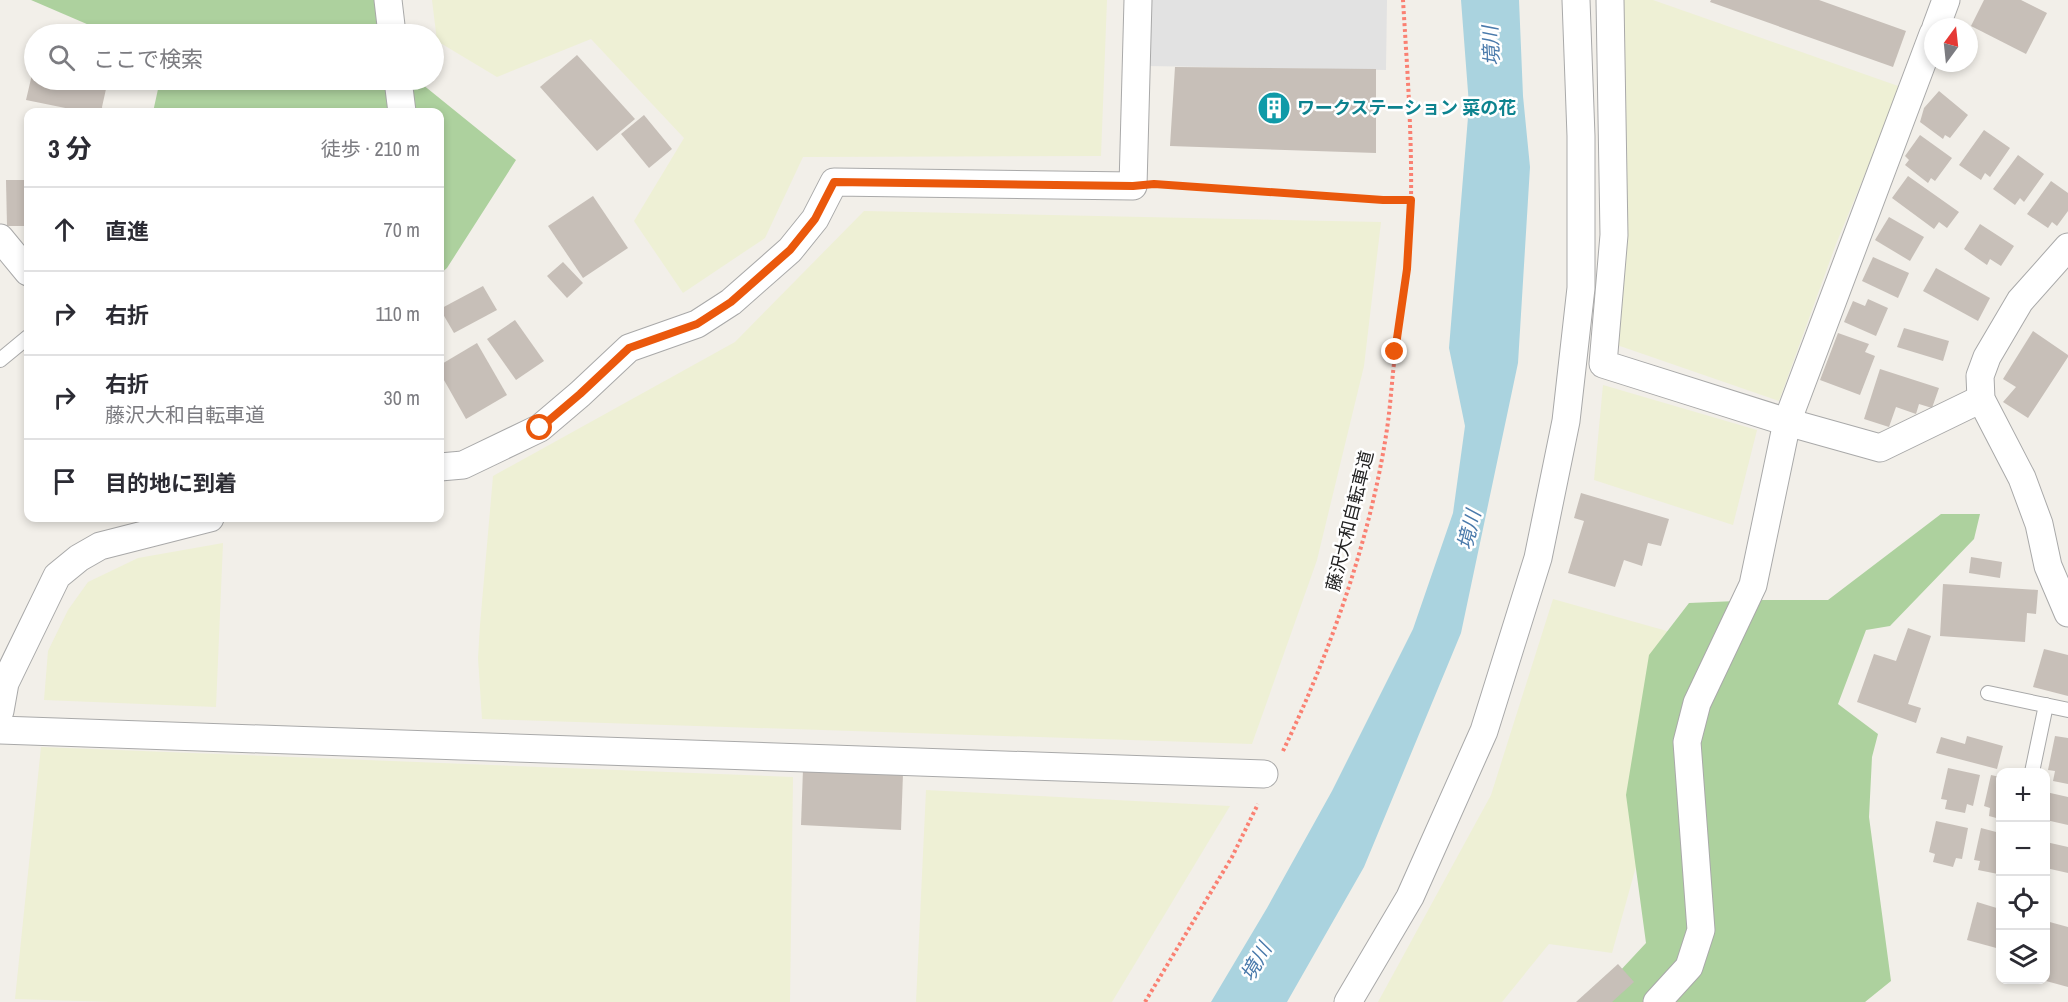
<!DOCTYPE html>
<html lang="ja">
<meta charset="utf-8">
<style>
body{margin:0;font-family:"Archivo Narrow","Noto Sans JP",sans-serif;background:#f2f2f3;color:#2b2b33}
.controls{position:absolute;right:18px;bottom:18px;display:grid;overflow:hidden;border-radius:12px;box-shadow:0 3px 9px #0003}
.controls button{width:54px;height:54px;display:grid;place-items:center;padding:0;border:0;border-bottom:2px solid #e1e1e2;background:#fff;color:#2b2b33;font:30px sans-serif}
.compass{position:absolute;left:1924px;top:18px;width:54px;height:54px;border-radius:50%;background:#fff;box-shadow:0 3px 9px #0003;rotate:15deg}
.stop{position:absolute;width:18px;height:18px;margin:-14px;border:4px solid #ea580c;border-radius:50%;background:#fff}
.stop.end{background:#ea580c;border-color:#fff;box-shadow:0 2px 6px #0008}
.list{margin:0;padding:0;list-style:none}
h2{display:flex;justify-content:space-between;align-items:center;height:78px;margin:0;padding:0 24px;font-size:26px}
h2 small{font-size:20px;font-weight:400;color:#7c7c81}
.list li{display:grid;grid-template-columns:39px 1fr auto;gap:18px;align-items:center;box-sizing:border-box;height:84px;padding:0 24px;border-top:2px solid #e1e1e2}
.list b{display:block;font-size:22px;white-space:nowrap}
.list p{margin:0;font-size:20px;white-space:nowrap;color:#7c7c81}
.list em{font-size:20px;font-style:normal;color:#7c7c81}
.icon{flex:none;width:33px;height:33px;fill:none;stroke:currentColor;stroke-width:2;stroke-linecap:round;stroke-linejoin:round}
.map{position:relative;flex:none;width:2068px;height:1002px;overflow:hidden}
.search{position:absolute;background:#fff;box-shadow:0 3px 9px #0003;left:24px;top:24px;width:420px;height:66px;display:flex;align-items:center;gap:15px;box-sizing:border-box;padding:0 21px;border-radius:33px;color:#7c7c81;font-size:22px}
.panel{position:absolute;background:#fff;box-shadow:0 3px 9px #0003;left:24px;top:108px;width:420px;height:414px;border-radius:12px}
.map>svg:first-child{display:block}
.farmland{fill:#eef0d5}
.forest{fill:#add19e}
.parking{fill:#e2e2e2}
.water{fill:#aad3df}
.building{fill:#c7bfb8}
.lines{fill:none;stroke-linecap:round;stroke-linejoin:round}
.service-casing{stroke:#a9a9a9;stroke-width:16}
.minor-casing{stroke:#a9a9a9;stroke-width:29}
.path{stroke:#fa8072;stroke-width:4;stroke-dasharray:3 3;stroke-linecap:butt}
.service{stroke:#fff;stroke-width:14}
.minor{stroke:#fff;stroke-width:27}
.route{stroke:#ea580c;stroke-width:8}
.labels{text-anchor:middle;stroke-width:5;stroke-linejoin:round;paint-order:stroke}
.culture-label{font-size:18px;font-weight:bold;fill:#0d838f;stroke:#fff;text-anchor:start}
.street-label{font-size:18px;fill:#222;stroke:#fff}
.water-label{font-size:20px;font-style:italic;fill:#4a7aab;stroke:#fff}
</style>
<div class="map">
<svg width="2068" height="1002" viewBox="0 0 2068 1002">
<rect width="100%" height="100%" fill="#f2efe9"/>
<g class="farmland">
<polygon points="432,0 1107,0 1101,156 803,157 765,238 683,293 634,221 684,138 591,39 497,77 437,41"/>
<polygon points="1620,0 1653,0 1901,87 1836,244 1779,401 1617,345"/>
<polygon points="864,211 1381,222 1364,366 1317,560 1252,744 482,719 478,658 480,625 493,476 735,342"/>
<polygon points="1603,385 1757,430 1733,525 1594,480"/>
<polygon points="223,543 216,707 44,700 48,651 68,610 88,582 138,558"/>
<polygon points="1553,599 1674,633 1659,784 1612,953 1549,944 1502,1002 1378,1002 1491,795"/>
<polygon points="41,747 793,777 790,1002 112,1002 15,999"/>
<polygon points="926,790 1230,806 1112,1002 916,1002"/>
</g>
<g class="forest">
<polygon points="31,0 376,0 380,34 110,34"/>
<polygon points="160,80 417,80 516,160 447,268 440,274 440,112 153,112"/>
<polygon points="1941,514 1980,514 1974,539 1890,626 1866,630 1838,704 1878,734 1872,757 1869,817 1891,981 1865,1002 1591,1002 1646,943 1626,795 1649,655 1689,603 1760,600 1828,600"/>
</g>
<polygon class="parking" points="1147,0 1387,0 1386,70 1146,66"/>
<polygon class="water" points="1461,0 1519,0 1523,96 1530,167 1518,363 1461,633 1364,867 1287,1002 1211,1002 1267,908 1332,791 1413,629 1453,513 1465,426 1449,348 1469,105"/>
<g class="building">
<polygon points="1711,0 1819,0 1906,31 1893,67 1710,2"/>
<polygon points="1984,0 2021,0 2047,13 2026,54 1971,26"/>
<polygon points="577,55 635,119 597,151 540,87"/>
<polygon points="34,66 34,80 108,80 102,107 103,112 85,112 26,100"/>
<polygon points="1175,67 1376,69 1376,153 1170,146"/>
<polygon points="1939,91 1968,115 1950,138 1945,135 1943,139 1920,122 1924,108"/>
<polygon points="644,115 672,149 649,168 621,134"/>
<polygon points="1984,130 2010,148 1990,177 1985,173 1981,180 1959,165"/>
<polygon points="1920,135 1952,158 1935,181 1931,178 1928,183 1905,165 1909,160 1905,156"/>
<polygon points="2018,155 2044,174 2024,202 2020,198 2015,205 1993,189"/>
<polygon points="1908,176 1959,212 1947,228 1939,222 1934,229 1892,198"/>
<polygon points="6,180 28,180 28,226 7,226"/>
<polygon points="2051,181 2068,193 2068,211 2057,226 2052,222 2048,228 2027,214"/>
<polygon points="593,196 628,248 583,278 548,226"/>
<polygon points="1889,217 1924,237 1910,261 1875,240"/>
<polygon points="1980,224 2014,246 2001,266 1990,259 1987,265 1964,249"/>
<polygon points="1873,257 1909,273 1898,298 1862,281"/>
<polygon points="563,262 583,283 567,298 547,276"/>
<polygon points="1936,268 1990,298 1978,321 1923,291"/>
<polygon points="483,286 497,310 454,333 440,309"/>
<polygon points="1868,299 1888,308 1876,336 1844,322 1853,301 1865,306"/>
<polygon points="515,320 544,361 516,380 487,339"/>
<polygon points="1904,328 1949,341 1943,361 1897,347"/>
<polygon points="2033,331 2068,355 2068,357 2028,418 2003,402 2016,387 2003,379"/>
<polygon points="1838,333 1869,344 1865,352 1875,356 1860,395 1820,380"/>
<polygon points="477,343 507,395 466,419 440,373 440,365"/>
<polygon points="1880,369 1939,388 1932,408 1919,404 1916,414 1896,407 1889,427 1864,419"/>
<polygon points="1581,493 1669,519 1661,546 1648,543 1642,566 1624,560 1615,587 1568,573 1584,521 1574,518"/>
<polygon points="1971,557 2002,562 2000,578 1969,573"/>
<polygon points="1943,584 2038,590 2036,614 2027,613 2025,642 1940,636"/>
<polygon points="1908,628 1931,636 1908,704 1921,708 1916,723 1857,702 1874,654 1896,661"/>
<polygon points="2044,649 2068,655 2068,696 2033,687"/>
<polygon points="1967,736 2003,746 1997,769 1936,753 1941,737 1965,744"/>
<polygon points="2055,736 2068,738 2068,784 2053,781 2055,771 2048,770"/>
<polygon points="1948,768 1980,775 1973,806 1967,804 1965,813 1945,809 1947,800 1941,799"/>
<polygon points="803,769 903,773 901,830 801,825"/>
<polygon points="1991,775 2000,777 2000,819 1989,816 1990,808 1984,806"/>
<polygon points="2046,792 2068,797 2068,825 2046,820"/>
<polygon points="1936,821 1968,828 1962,859 1956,858 1953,867 1933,862 1935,854 1929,852"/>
<polygon points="1981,828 2000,833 2000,865 1998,874 1978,870 1980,861 1974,860"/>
<polygon points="2046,842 2068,847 2068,873 2046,868"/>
<polygon points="1977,902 2000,909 2000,949 1967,940"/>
<polygon points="2046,921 2068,927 2068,987 2046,981"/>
<polygon points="1618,964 1634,982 1612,1002 1576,1002"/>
</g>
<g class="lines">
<g class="service-casing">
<g id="service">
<polyline points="0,360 28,337"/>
<polyline points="1988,693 2068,710"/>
<polyline points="2032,772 2046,705"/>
</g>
</g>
<g class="minor-casing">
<g id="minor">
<polyline points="388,0 392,34"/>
<polyline points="1610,0 1614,235 1603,364 1787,422 1880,448 1981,399"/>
<polyline points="1936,27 1946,0"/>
<polyline points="398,80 402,112"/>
<polyline points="0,238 28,272"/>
<polyline points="2068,247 2020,301 1987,357 1980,376 1981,399 2022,478 2039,524 2048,566 2068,613"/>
<polyline points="440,467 463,465 540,428 580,394 629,348 697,324 731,302 790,250 815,219 834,182 1133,186 1138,0"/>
<polyline points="0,711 5,683 57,576 79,558 100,546 210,518"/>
<polyline points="0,730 1264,774"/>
<polyline points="1348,1002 1410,897 1484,731 1538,558 1566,421 1581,288 1581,136 1576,0"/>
<polyline points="1657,1002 1689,967 1701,930 1687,742 1697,703 1753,585 1787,422 1933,34"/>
</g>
</g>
<g class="path">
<polyline points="1164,185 1383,200 1411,200"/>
<path d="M1283,751C1330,653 1371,537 1387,429C1391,402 1392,375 1396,348C1403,299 1411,249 1411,199C1412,133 1407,66 1403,0"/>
<polyline points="1145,1002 1232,857 1258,804"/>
</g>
<use href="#service" class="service"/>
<use href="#minor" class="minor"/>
</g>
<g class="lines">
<polyline class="route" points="540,428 580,394 629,348 697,324 731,302 790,250 815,219 834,182 1133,186 1154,184 1383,200 1411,200 1407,269 1395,352"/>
</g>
<defs>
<g id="building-disc" transform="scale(1.725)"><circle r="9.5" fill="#0f9aa8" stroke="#fff"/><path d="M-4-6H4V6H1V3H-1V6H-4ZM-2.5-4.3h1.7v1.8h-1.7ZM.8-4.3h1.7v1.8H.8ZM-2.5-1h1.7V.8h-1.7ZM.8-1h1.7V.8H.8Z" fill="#fff"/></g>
</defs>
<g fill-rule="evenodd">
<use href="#building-disc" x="1274" y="108"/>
</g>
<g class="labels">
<g class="culture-label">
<text x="1297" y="114">ワークステーション 菜の花</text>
</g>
<g class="street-label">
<text transform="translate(1350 521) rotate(-76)" y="6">藤沢大和自転車道</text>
</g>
<g class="water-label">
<text transform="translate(1491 46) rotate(-93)" y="7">境川</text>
<text transform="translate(1469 530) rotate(-76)" y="7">境川</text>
<text transform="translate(1256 962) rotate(-60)" y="7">境川</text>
</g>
</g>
</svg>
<div class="controls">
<button>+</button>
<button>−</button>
<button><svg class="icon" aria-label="locate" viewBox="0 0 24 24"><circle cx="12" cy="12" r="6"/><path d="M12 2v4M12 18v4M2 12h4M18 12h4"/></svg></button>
<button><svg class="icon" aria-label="layers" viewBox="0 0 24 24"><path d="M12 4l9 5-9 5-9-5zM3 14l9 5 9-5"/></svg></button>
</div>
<svg class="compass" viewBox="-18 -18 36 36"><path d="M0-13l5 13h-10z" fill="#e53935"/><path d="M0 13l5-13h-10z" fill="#7c7c81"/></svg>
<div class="stop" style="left:540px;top:428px"></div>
<div class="stop end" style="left:1395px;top:352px"></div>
<div class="search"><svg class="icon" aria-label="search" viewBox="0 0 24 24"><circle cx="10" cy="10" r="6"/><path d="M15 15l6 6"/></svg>ここで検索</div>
<section class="panel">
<h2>3 分<small>徒歩 · 210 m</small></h2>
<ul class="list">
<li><svg class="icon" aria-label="ahead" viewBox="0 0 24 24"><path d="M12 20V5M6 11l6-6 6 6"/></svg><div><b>直進</b></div><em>70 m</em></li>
<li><svg class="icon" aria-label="right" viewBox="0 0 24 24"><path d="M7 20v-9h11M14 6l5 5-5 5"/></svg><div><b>右折</b></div><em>110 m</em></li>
<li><svg class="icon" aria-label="right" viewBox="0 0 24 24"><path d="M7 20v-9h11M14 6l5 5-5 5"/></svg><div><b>右折</b><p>藤沢大和自転車道</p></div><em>30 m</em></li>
<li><svg class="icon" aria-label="arrive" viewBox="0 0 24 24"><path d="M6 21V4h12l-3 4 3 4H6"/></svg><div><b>目的地に到着</b></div></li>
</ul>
</section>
</div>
